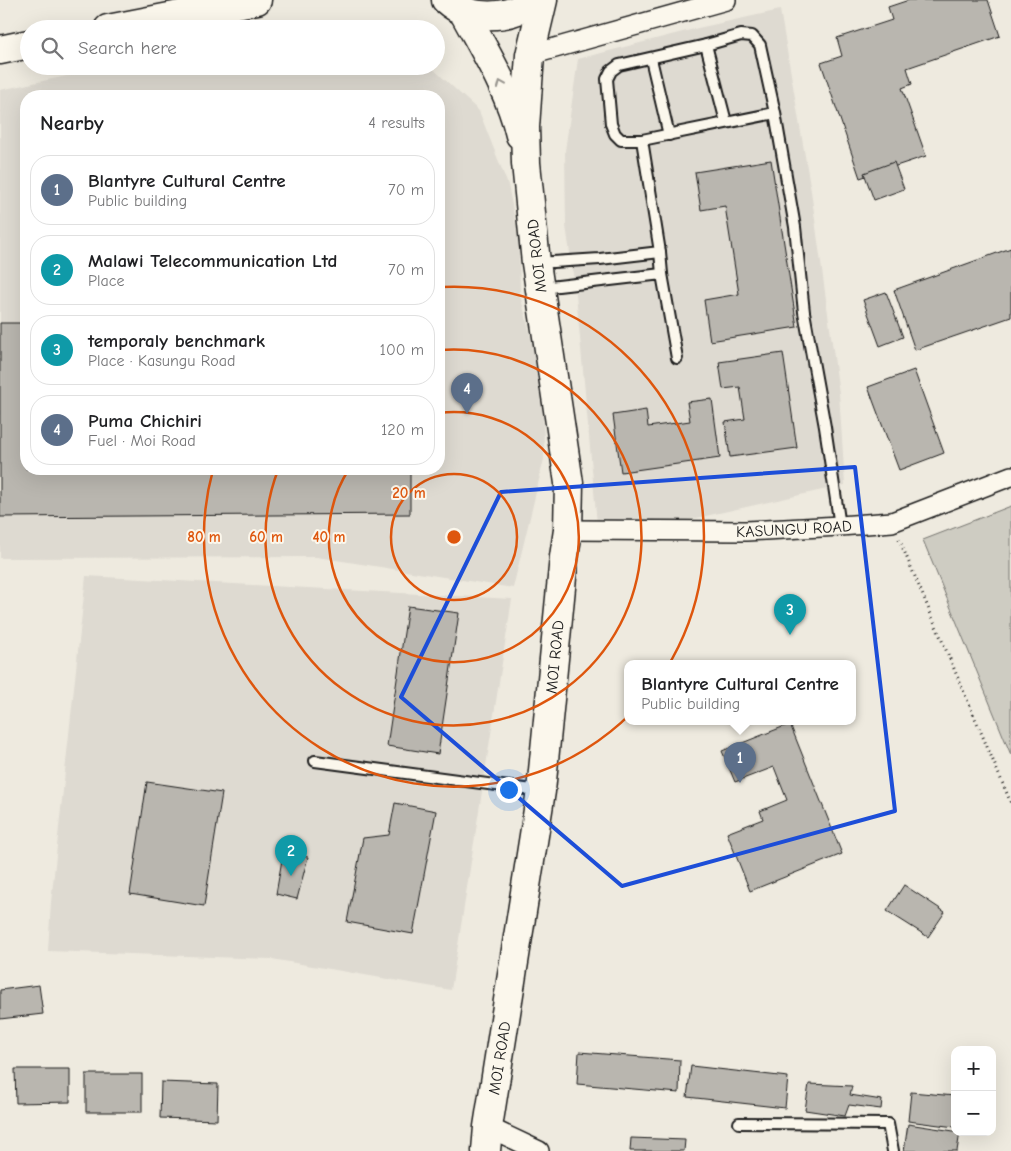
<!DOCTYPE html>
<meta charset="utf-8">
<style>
body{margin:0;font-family:"Comic Neue",sans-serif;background:#f2f2f2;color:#202124}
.controls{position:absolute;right:15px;bottom:15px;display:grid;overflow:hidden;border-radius:10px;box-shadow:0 5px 20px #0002}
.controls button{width:45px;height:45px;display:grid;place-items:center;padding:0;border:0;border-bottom:1px solid #e0e0e0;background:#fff;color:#202124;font:25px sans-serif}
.you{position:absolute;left:508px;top:789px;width:18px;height:18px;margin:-12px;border:4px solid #fff;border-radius:50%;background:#1a73e8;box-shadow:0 0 0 8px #1a73e833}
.badge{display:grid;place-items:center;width:32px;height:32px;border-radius:50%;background:#1f6fb2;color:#fff;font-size:16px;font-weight:700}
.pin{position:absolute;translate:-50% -41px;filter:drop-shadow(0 1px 2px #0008)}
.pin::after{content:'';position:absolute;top:26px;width:18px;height:15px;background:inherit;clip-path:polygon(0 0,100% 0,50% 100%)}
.popup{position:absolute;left:624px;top:660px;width:232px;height:65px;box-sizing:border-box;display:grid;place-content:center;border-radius:10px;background:#fff;filter:drop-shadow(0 1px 4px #0005);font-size:16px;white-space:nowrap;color:#757577}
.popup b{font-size:19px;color:#202124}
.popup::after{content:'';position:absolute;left:50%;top:100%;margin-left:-10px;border:10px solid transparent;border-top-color:#fff}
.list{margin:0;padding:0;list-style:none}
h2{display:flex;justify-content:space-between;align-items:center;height:65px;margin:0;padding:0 20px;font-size:21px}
h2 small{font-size:16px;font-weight:400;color:#757577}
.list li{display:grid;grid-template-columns:32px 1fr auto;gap:15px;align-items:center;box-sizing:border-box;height:70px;margin:0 10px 10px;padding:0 10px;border:1px solid #e0e0e0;border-radius:20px}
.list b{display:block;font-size:19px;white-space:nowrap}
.list p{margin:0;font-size:16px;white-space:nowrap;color:#757577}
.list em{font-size:16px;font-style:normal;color:#757577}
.icon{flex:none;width:28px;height:28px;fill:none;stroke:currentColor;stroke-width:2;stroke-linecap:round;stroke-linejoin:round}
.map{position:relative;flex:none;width:1011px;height:1151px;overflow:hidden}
.search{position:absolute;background:#fff;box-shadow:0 5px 20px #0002;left:20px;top:20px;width:425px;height:55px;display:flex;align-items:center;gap:12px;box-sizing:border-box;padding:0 18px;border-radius:28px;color:#757577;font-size:19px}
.panel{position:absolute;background:#fff;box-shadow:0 5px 20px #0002;left:20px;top:90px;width:425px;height:385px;border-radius:20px}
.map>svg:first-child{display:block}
.built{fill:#dedad1;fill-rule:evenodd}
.green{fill:#ceccc2;stroke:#75746f}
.building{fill:#b9b6af;stroke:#1c1c1c}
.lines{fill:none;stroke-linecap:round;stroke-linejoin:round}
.lane-casing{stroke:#1c1c1c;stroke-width:14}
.street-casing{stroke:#1c1c1c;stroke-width:22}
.secondary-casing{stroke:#1c1c1c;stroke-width:31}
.highway-casing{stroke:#1c1c1c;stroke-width:31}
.path{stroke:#1c1c1c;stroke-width:3;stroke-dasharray:1 4;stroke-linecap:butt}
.lane{stroke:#fbf7ec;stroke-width:10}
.street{stroke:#fbf7ec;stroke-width:19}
.secondary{stroke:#fbf7ec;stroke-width:28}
.highway{stroke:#fbf7ec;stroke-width:28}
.oneway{stroke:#97948e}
.marked{fill:none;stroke:#1d4ed8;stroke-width:4;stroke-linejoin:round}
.ring{fill:none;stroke:#de560d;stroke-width:2.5}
.labels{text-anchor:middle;stroke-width:4;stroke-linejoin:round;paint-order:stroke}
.street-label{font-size:16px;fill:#1c1c1c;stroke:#fbf7ec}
.centre{fill:#de560d;stroke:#fbf7ec;stroke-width:2.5}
.ring-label{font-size:15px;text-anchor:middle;font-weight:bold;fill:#de560d;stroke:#fbf7ec;stroke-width:4;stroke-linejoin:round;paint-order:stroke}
</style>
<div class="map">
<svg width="1011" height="1151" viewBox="0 0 1011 1151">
<rect width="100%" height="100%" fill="#eeeadf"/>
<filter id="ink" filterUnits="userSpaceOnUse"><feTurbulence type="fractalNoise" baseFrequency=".02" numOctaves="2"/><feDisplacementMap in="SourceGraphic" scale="10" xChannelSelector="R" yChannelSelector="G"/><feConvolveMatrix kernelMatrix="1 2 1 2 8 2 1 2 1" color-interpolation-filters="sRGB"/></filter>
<g filter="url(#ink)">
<g class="built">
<polygon points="780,10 811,191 839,393 845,485 683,521 597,524 576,294 566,226 565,151 578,59 698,28"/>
<polygon points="290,24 324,29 264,29"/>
<path d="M85,66H430L479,111L508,185L519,240L520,295L543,382L544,459L513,588L317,557L0,558V90L86,72ZM26,96H439V469H26Z"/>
<polygon points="86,576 512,599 451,990 272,959 48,951 51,902"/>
</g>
<polygon class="green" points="1011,506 1011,755 923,540"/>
<g class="building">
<polygon points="909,0 988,0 1000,36 907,68 912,84 902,88 926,156 860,178 821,63 842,56 837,38 892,20 888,7"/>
<polygon points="771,160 797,327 710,341 704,300 739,294 725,206 701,210 695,172"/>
<polygon points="894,162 904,189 874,200 864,173"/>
<polygon points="1011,248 1011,317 915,350 894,290"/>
<polygon points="886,292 903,337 880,346 863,300"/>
<polygon points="0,323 26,323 26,469 410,469 410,514 0,517"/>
<polygon points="783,353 797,448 730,457 725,422 745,419 740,387 723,389 719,362"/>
<polygon points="914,370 944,453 899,470 868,387"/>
<polygon points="712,399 720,458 621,472 613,415 646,410 648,427 690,421 687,402"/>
<polygon points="408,606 459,613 438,754 387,746"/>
<polygon points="790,724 842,854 750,891 727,833 763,819 760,811 787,800 774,767 735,782 722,751"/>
<polygon points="147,782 222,793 204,906 130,894"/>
<polygon points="395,803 436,811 413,934 347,922 363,838 389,835"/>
<polygon points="283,854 308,857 297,899 276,894"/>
<polygon points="904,885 945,912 928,937 887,911"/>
<polygon points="39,985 43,1014 0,1019 0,990"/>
<polygon points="579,1052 680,1060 679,1093 577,1084"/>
<polygon points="691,1066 788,1077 785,1108 687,1097"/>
<polygon points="15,1069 70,1069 70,1102 16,1103"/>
<rect x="86" y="1074" width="56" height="38"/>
<polygon points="161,1082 218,1084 217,1120 160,1118"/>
<polygon points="809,1084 852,1086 850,1095 882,1100 881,1109 849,1105 845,1116 805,1110"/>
<polygon points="911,1092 955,1096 955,1127 908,1121"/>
<polygon points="908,1124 960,1132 957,1151 904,1151"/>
<polygon points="631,1138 685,1140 684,1151 630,1151"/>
</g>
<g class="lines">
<g class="lane-casing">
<g id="lane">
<polyline points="706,45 726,122"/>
<polyline points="651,59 669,135"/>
<polyline points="642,140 621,140 615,134 611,124 607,79 611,71 619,65 706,45 741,35 752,36 760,45 775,113"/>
<polyline points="660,252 662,274"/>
<polyline points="537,263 600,259 660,252 642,140 775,113 795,227 804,312 825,427 840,526"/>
<polyline points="541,288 662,274 677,358"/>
<polyline points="315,761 540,791"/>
<polyline points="739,1123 888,1124 893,1151"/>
</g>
</g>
<g class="street-casing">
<g id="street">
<polyline points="530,55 726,0"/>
<path id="s1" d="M568,530L746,531L840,526L892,522L1011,476"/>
<polyline points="488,1127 539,1151"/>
</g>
</g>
<g class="secondary-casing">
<g id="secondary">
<path d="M463,11C484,50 510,91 520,135"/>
<path id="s2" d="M486,1151L488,1127L541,791L564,557L568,530L569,483L536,263L526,163L525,127L530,55L543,0"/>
</g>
</g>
<g class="highway-casing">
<g id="highway">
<path d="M446,0C469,21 510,20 534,0"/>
<polyline points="108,29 257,0"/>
<polyline points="0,50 29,44"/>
</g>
</g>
<polyline class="path" points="899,539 1011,803"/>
<use href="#lane" class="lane"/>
<use href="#street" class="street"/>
<use href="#secondary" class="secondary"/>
<use href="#highway" class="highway"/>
</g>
<defs><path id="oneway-chevron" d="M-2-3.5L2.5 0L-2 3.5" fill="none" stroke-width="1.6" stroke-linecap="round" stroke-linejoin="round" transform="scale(1.25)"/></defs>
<use class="oneway" href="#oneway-chevron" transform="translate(501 84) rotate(-113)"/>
</g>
<path class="marked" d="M855,467L895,811L622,886L401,697L501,492Z"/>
<g class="ring">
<circle cx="454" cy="537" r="63"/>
<path d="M439 413A125 125 0 1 1 349 469"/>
<path d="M439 350A188 188 0 1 1 278 470"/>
<path d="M441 287A250 250 0 1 1 213 470"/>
</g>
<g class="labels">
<g class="street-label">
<text transform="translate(536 256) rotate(-97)" y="6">MOI ROAD</text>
<text dy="6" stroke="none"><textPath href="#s1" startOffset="226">KASUNGU ROAD</textPath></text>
<text dy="6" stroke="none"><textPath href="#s2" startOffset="499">MOI ROAD</textPath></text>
<text dy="6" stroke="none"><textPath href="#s2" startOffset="94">MOI ROAD</textPath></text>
</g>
</g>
<circle cx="454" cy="537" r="8" class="centre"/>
<g class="ring-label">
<text x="409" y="498">20 m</text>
<text x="204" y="542">80 m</text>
<text x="266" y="542">60 m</text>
<text x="329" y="542">40 m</text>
</g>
</svg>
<div class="controls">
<button>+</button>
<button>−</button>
</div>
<div class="you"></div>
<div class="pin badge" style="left:740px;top:783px;background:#5c6f8a">1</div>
<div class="popup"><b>Blantyre Cultural Centre</b>Public building</div>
<div class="pin badge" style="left:291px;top:876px;background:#0f9aa8">2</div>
<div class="pin badge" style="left:790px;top:635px;background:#0f9aa8">3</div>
<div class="pin badge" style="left:467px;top:414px;background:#5c6f8a">4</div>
<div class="search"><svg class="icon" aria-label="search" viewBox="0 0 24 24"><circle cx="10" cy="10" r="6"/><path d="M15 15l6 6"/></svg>Search here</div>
<section class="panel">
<h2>Nearby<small>4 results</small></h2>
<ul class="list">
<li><span class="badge" style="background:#5c6f8a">1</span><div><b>Blantyre Cultural Centre</b><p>Public building</p></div><em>70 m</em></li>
<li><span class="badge" style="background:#0f9aa8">2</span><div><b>Malawi Telecommunication Ltd</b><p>Place</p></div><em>70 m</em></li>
<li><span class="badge" style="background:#0f9aa8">3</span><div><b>temporaly benchmark</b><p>Place · Kasungu Road</p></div><em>100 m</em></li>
<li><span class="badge" style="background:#5c6f8a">4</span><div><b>Puma Chichiri</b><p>Fuel · Moi Road</p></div><em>120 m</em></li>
</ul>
</section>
</div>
